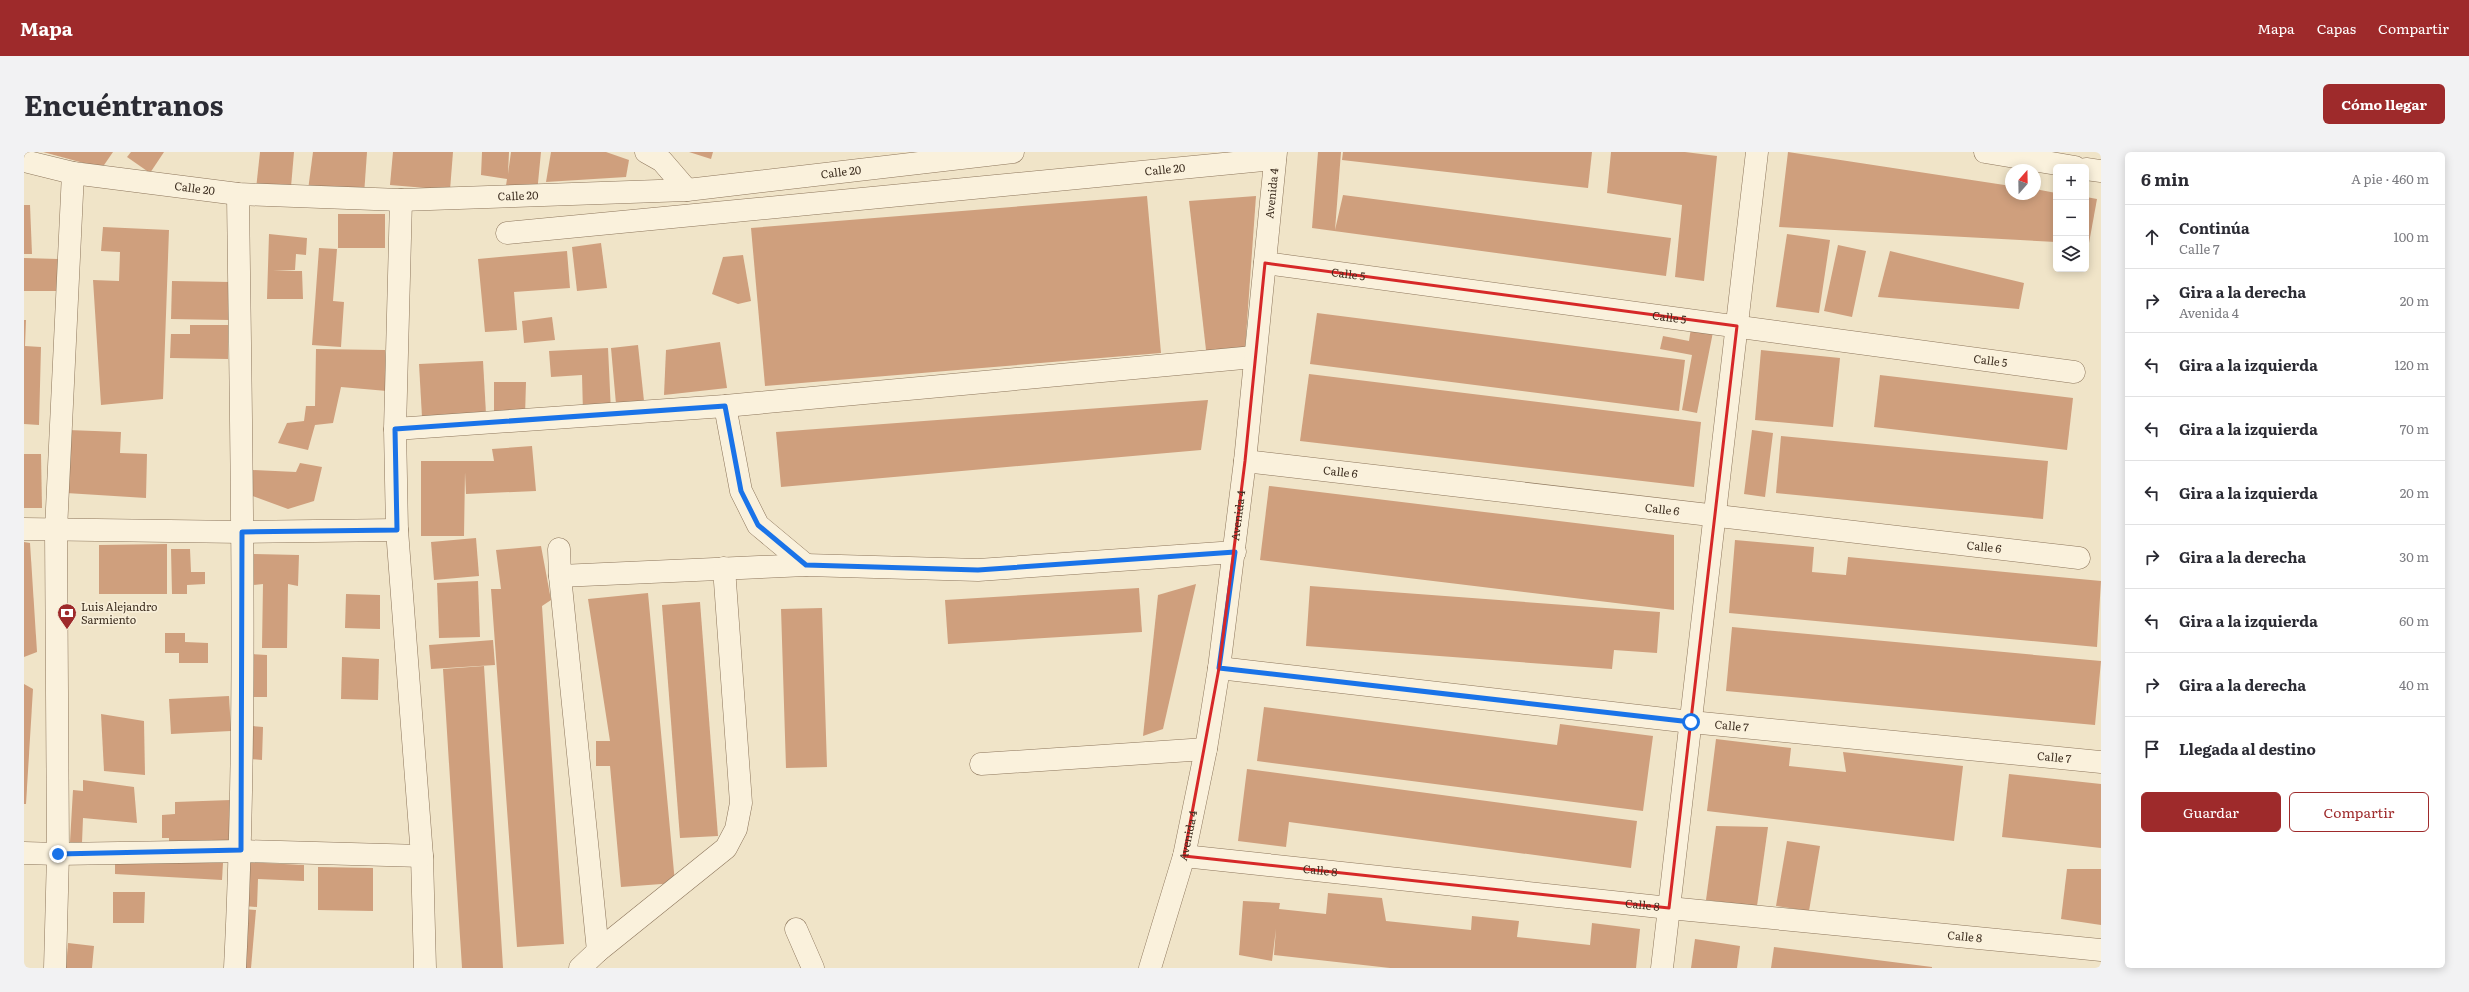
<!DOCTYPE html>
<html lang="es">
<meta charset="utf-8">
<style>
body{margin:0;font-family:Literata,serif;background:#f2f2f3;color:#2b2b33}
.controls{position:absolute;right:12px;top:12px;display:grid;overflow:hidden;border-radius:6px;box-shadow:0 2px 10px #0003}
.controls button{width:36px;height:36px;display:grid;place-items:center;padding:0;border:0;border-bottom:1px solid #e1e1e2;background:#fff;color:#2b2b33;font:20px sans-serif}
.compass{position:absolute;left:1981px;top:12px;width:36px;height:36px;border-radius:50%;background:#fff;box-shadow:0 2px 10px #0003;rotate:20deg}
.stop{position:absolute;width:12px;height:12px;margin:-9px;border:3px solid #1a73e8;border-radius:50%;background:#fff}
.stop.end{background:#1a73e8;border-color:#fff;box-shadow:0 1px 4px #0008}
.list{margin:0;padding:0;list-style:none}
h2{display:flex;justify-content:space-between;align-items:center;height:52px;margin:0;padding:0 16px;font-size:17px}
h2 small{font-size:13px;font-weight:400;color:#7c7c81}
.list li{display:grid;grid-template-columns:26px 1fr auto;gap:12px;align-items:center;box-sizing:border-box;height:64px;padding:0 16px;border-top:1px solid #e1e1e2}
.list b{display:block;font-size:15px;white-space:nowrap}
.list p{margin:0;font-size:13px;white-space:nowrap;color:#7c7c81}
.list em{font-size:13px;font-style:normal;color:#7c7c81}
.actions{display:flex;gap:8px;padding:12px 16px}
.actions a{flex:1;padding:9px 0;border:1px solid #9e2a2b;border-radius:6px;text-align:center;font-size:14px;color:#9e2a2b}
.actions .main{background:#9e2a2b;color:#fff}
.icon{flex:none;width:22px;height:22px;fill:none;stroke:currentColor;stroke-width:2;stroke-linecap:round;stroke-linejoin:round}
.map{position:relative;flex:none;width:2077px;height:816px;overflow:hidden;border-radius:6px}
header{display:flex;align-items:center;gap:24px;box-sizing:border-box;height:56px;padding:0 20px;background:#9e2a2b;color:#fff}
header strong{font-size:19px}
nav{display:flex;gap:22px;margin-inline-start:auto;font-size:14px}
.intro{display:flex;align-items:center;justify-content:space-between;box-sizing:border-box;height:96px;padding:0 24px}
h1{margin:0;font-size:28px}
.button{padding:10px 18px;border-radius:6px;background:#9e2a2b;color:#fff;font-size:14px;font-weight:700}
main{display:flex;gap:24px;padding:0 24px}
aside{flex:1;background:#fff;border-radius:6px;box-shadow:0 2px 10px #0003}
.map>svg:first-child{display:block}
.building{fill:#cf9f7d}
.lines{fill:none;stroke-linecap:round;stroke-linejoin:round}
.minor-casing{stroke:#8d765c;stroke-width:23}
.tertiary-casing{stroke:#8d765c;stroke-width:23}
.minor{stroke:#faf1dc;stroke-width:22}
.tertiary{stroke:#faf1dc;stroke-width:22}
.route{stroke:#1a73e8;stroke-width:5}
.marked{fill:none;stroke:#d62828;stroke-width:3;stroke-linejoin:round}
.labels{text-anchor:middle;stroke-width:3.5;stroke-linejoin:round;paint-order:stroke}
.street-label{font-size:11px;fill:#3d2e20;stroke:#f7eed8}
.poi-label{font-size:11px;fill:#3d2e20;stroke:#f7eed8;text-anchor:start}
</style>
<header>
<strong>Mapa</strong>
<nav><a>Mapa</a><a>Capas</a><a>Compartir</a></nav>
</header>
<div class="intro"><h1>Encuéntranos</h1><a class="button">Cómo llegar</a></div>
<main>
<div class="map">
<svg width="2077" height="816" viewBox="0 0 2077 816">
<rect width="100%" height="100%" fill="#f0e4c8"/>
<g class="building">
<polygon points="19,0 89,0 78,16"/>
<polygon points="107,0 140,0 126,21 103,5"/>
<polygon points="236,0 270,0 267,35 232,37"/>
<polygon points="289,0 343,0 340,43 284,38"/>
<polygon points="369,0 429,0 426,38 366,33"/>
<polygon points="458,0 485,0 484,22 487,0 517,0 513,41 481,40 483,27 457,23"/>
<polygon points="527,0 582,0 605,8 602,25 522,30"/>
<polygon points="665,0 689,0 687,7"/>
<polygon points="1294,0 1317,0 1311,78 1319,43 1647,86 1642,124 1288,76"/>
<polygon points="1319,0 1568,0 1564,36 1318,8"/>
<polygon points="1587,0 1661,0 1693,4 1680,129 1651,125 1658,53 1583,41"/>
<polygon points="1764,0 1987,34 1987,42 2011,42 2011,37 2032,41 2032,90 1755,75"/>
<polygon points="1123,44 1137,201 741,234 727,76"/>
<polygon points="1232,44 1221,198 1182,198 1165,49"/>
<polygon points="2062,45 2073,47 2065,91 2062,91"/>
<polygon points="0,53 6,53 8,102 0,102"/>
<rect x="314" y="62" width="47" height="34"/>
<polygon points="79,75 145,78 139,247 77,253 69,128 95,129 96,100 77,99"/>
<polygon points="245,82 283,86 282,103 272,102 271,118 249,119 278,119 279,147 243,147"/>
<polygon points="1763,82 1806,88 1795,161 1752,155"/>
<polygon points="577,91 583,136 553,139 548,95"/>
<polygon points="1814,93 1842,99 1828,165 1800,159"/>
<polygon points="295,96 313,97 309,149 320,150 317,195 288,193"/>
<polygon points="543,99 546,136 490,140 493,178 461,180 454,107"/>
<polygon points="1866,99 2000,131 1995,157 1854,145"/>
<polygon points="719,103 727,149 714,152 688,142 699,105"/>
<polygon points="0,106 34,107 34,139 0,139"/>
<polygon points="148,129 206,130 206,168 147,167"/>
<polygon points="1293,161 1661,208 1655,259 1286,212"/>
<polygon points="528,165 531,188 500,191 498,169"/>
<polygon points="0,168 2,168 1,194 17,195 15,273 0,272"/>
<polygon points="166,173 204,173 204,207 146,206 147,182 166,182"/>
<polygon points="1667,176 1689,180 1673,261 1658,258 1668,203 1636,197 1639,184 1665,189"/>
<polygon points="696,190 703,236 640,243 642,198"/>
<polygon points="614,193 620,249 592,252 587,196"/>
<polygon points="584,196 587,260 559,261 558,223 527,225 525,199"/>
<polygon points="292,197 361,198 363,239 317,235 309,271 291,273 284,298 254,291 263,271 280,269 282,254 291,254"/>
<polygon points="1737,198 1816,206 1809,275 1731,268"/>
<polygon points="459,209 462,262 398,265 395,212"/>
<polygon points="1285,222 1677,270 1670,335 1276,289"/>
<polygon points="1856,223 2049,246 2043,298 1850,275"/>
<polygon points="470,230 502,230 501,264 470,263"/>
<polygon points="1184,248 1177,298 757,335 752,280"/>
<polygon points="44,278 97,280 96,301 123,302 122,346 42,341"/>
<polygon points="1728,278 1749,281 1741,345 1720,342"/>
<polygon points="1757,284 2024,309 2019,367 1752,341"/>
<polygon points="508,294 512,339 442,342 441,320 440,384 397,384 397,309 470,309 468,297"/>
<polygon points="0,302 17,302 18,356 0,356"/>
<polygon points="276,311 298,315 290,349 264,357 226,343 229,318 272,320"/>
<polygon points="1245,334 1650,383 1650,458 1236,408"/>
<polygon points="452,386 455,424 410,428 407,390"/>
<polygon points="1711,388 1790,395 1788,420 1822,423 1824,405 2077,429 2073,495 1705,461"/>
<polygon points="0,390 6,391 13,500 0,505"/>
<polygon points="143,392 143,442 75,442 75,393"/>
<polygon points="517,394 527,448 518,454 540,792 493,795 467,437 477,437 472,398"/>
<polygon points="147,397 166,397 167,420 181,420 181,432 163,433 163,442 148,442"/>
<polygon points="230,402 275,403 274,434 264,432 263,496 238,496 239,432 229,433"/>
<polygon points="454,429 456,485 415,486 413,431"/>
<polygon points="1172,432 1139,577 1119,584 1134,443"/>
<polygon points="1286,434 1636,460 1633,501 1590,498 1588,517 1282,494"/>
<polygon points="1115,436 1118,480 924,492 921,448"/>
<polygon points="624,441 651,731 597,735 586,614 572,614 572,589 586,589 564,447"/>
<polygon points="322,442 356,443 356,477 321,476"/>
<polygon points="676,450 694,684 656,686 638,453"/>
<polygon points="798,456 803,615 762,616 757,457"/>
<polygon points="1708,475 2077,509 2071,573 1702,539"/>
<polygon points="141,481 161,481 161,490 184,491 184,511 155,511 155,501 141,501"/>
<polygon points="469,488 471,513 407,517 405,493"/>
<polygon points="227,502 243,503 243,545 227,545"/>
<polygon points="318,505 355,507 354,548 317,547"/>
<polygon points="460,514 479,816 438,816 419,517"/>
<polygon points="0,532 9,537 2,652 0,652"/>
<polygon points="205,544 207,579 147,582 145,547"/>
<polygon points="1240,555 1533,593 1536,572 1629,584 1619,659 1233,609"/>
<polygon points="77,562 120,569 121,623 80,619"/>
<polygon points="228,574 239,575 238,608 227,607"/>
<polygon points="1692,587 1767,596 1765,614 1822,620 1819,600 1939,614 1930,689 1683,659"/>
<polygon points="1223,617 1613,669 1607,716 1265,670 1262,695 1214,689"/>
<polygon points="1985,622 2077,632 2077,696 1978,685"/>
<polygon points="59,628 110,635 113,671 59,666 58,691 46,690 49,638 59,639"/>
<polygon points="207,648 209,693 145,695 145,686 138,686 138,663 151,662 151,650"/>
<polygon points="1692,674 1744,675 1733,754 1682,748"/>
<polygon points="1763,689 1796,694 1785,759 1752,754"/>
<polygon points="91,705 199,711 198,728 91,722"/>
<polygon points="221,710 280,713 280,729 234,727 233,755 219,754"/>
<polygon points="294,715 349,716 349,759 294,758"/>
<polygon points="2043,717 2077,717 2077,773 2037,767"/>
<polygon points="89,740 121,740 120,771 89,771"/>
<polygon points="1304,741 1358,746 1362,769 1447,778 1448,764 1495,769 1493,785 1566,793 1568,771 1616,777 1612,816 1366,816 1250,803 1252,777 1248,809 1215,803 1219,749 1256,751 1255,757 1302,762"/>
<polygon points="219,757 232,758 227,816 215,816"/>
<polygon points="1671,787 1716,794 1713,816 1667,816"/>
<polygon points="44,791 70,794 68,816 42,816"/>
<polygon points="1750,795 1908,815 1908,816 1747,816"/>
</g>
<g class="lines">
<g class="minor-casing">
<g id="minor">
<polyline points="622,0 638,9 663,38"/>
<polyline points="1961,0 2051,15"/>
<polyline points="2062,17 2077,19"/>
<polyline points="377,48 371,277 373,378 398,704 401,816"/>
<path id="s1" d="M483,81L1251,7"/>
<path id="s2" d="M1241,111L2050,220"/>
<polyline points="701,254 717,339 734,373 782,413"/>
<polyline points="371,277 701,254 1230,205"/>
<path id="s3" d="M1221,309L2055,406"/>
<polyline points="0,377 218,380 373,378"/>
<polyline points="535,397 536,424 574,799"/>
<polyline points="536,424 782,413 954,418 1211,400"/>
<path id="s4" d="M1195,516L1667,570L2077,610"/>
<polyline points="957,612 1182,597"/>
<polyline points="0,701 34,702 217,699 398,704"/>
<path id="s5" d="M1160,704L1645,756L2077,798"/>
<polyline points="772,777 789,816"/>
<polyline points="31,816 34,702 32,378 49,21"/>
<path d="M211,816C224,558 217,300 214,42"/>
<polyline points="556,816 574,799 702,696 712,677 717,651 700,416"/>
<path id="s6" d="M1126,816L1160,704L1182,597L1195,516L1221,309L1252,0"/>
</g>
</g>
<g class="tertiary-casing">
<g id="tertiary">
<path id="s7" d="M0,9L49,21L214,42L377,48L663,38L989,0"/>
<polyline points="1638,816 1733,0"/>
</g>
</g>
<use href="#minor" class="minor"/>
<use href="#tertiary" class="tertiary"/>
</g>
<g class="lines">
<polyline class="route" points="34,702 217,698 218,380 373,378 371,277 701,254 717,339 734,373 782,413 954,418 1211,400 1195,516 1667,570"/>
</g>
<path class="marked" d="M1241,111L1713,174L1645,756L1160,704L1195,516L1221,309Z"/>
<defs>
<g id="bank-pin" transform="scale(1)"><path d="M0 17L-7.5 6A9.5 9.5 0 1 1 7.5 6Z" fill="#9e2a2b" stroke="#f7eed8"/><path d="M-6-4H6V4H-6ZM0-2.3a2.3 2.3 0 1 0 0 4.6a2.3 2.3 0 1 0 0-4.6Z" fill="#fff"/></g>
</defs>
<g fill-rule="evenodd">
<use href="#bank-pin" x="43" y="461"/>
</g>
<g class="labels">
<g class="street-label">
<text dy="4" stroke="none"><textPath href="#s1" startOffset="661">Calle 20</textPath></text>
<text dy="4" stroke="none"><textPath href="#s7" startOffset="821">Calle 20</textPath></text>
<text dy="4" stroke="none"><textPath href="#s7" startOffset="173">Calle 20</textPath></text>
<text dy="4" stroke="none"><textPath href="#s6" startOffset="786">Avenida 4</textPath></text>
<text dy="4" stroke="none"><textPath href="#s7" startOffset="497">Calle 20</textPath></text>
<text dy="4" stroke="none"><textPath href="#s2" startOffset="84">Calle 5</textPath></text>
<text dy="4" stroke="none"><textPath href="#s2" startOffset="408">Calle 5</textPath></text>
<text dy="4" stroke="none"><textPath href="#s2" startOffset="732">Calle 5</textPath></text>
<text dy="4" stroke="none"><textPath href="#s3" startOffset="96">Calle 6</textPath></text>
<text dy="4" stroke="none"><textPath href="#s3" startOffset="420">Calle 6</textPath></text>
<text dy="4" stroke="none"><textPath href="#s6" startOffset="462">Avenida 4</textPath></text>
<text dy="4" stroke="none"><textPath href="#s3" startOffset="744">Calle 6</textPath></text>
<text dy="4" stroke="none"><textPath href="#s4" startOffset="516">Calle 7</textPath></text>
<text dy="4" stroke="none"><textPath href="#s4" startOffset="840">Calle 7</textPath></text>
<text dy="4" stroke="none"><textPath href="#s6" startOffset="138">Avenida 4</textPath></text>
<text dy="4" stroke="none"><textPath href="#s5" startOffset="137">Calle 8</textPath></text>
<text dy="4" stroke="none"><textPath href="#s5" startOffset="461">Calle 8</textPath></text>
<text dy="4" stroke="none"><textPath href="#s5" startOffset="785">Calle 8</textPath></text>
</g>
<g class="poi-label">
<text x="57" y="459">Luis Alejandro<tspan x="57" dy="13">Sarmiento</tspan></text>
</g>
</g>
</svg>
<div class="controls">
<button>+</button>
<button>−</button>
<button><svg class="icon" aria-label="layers" viewBox="0 0 24 24"><path d="M12 4l9 5-9 5-9-5zM3 14l9 5 9-5"/></svg></button>
</div>
<svg class="compass" viewBox="-18 -18 36 36"><path d="M0-13l5 13h-10z" fill="#e53935"/><path d="M0 13l5-13h-10z" fill="#7c7c81"/></svg>
<div class="stop" style="left:1667px;top:570px"></div>
<div class="stop end" style="left:34px;top:702px"></div>
</div>
<aside>
<h2>6 min<small>A pie · 460 m</small></h2>
<ul class="list">
<li><svg class="icon" aria-label="ahead" viewBox="0 0 24 24"><path d="M12 20V5M6 11l6-6 6 6"/></svg><div><b>Continúa</b><p>Calle 7</p></div><em>100 m</em></li>
<li><svg class="icon" aria-label="right" viewBox="0 0 24 24"><path d="M7 20v-9h11M14 6l5 5-5 5"/></svg><div><b>Gira a la derecha</b><p>Avenida 4</p></div><em>20 m</em></li>
<li><svg class="icon" aria-label="left" viewBox="0 0 24 24"><path d="M17 20v-9H6M10 6l-5 5 5 5"/></svg><div><b>Gira a la izquierda</b></div><em>120 m</em></li>
<li><svg class="icon" aria-label="left" viewBox="0 0 24 24"><path d="M17 20v-9H6M10 6l-5 5 5 5"/></svg><div><b>Gira a la izquierda</b></div><em>70 m</em></li>
<li><svg class="icon" aria-label="left" viewBox="0 0 24 24"><path d="M17 20v-9H6M10 6l-5 5 5 5"/></svg><div><b>Gira a la izquierda</b></div><em>20 m</em></li>
<li><svg class="icon" aria-label="right" viewBox="0 0 24 24"><path d="M7 20v-9h11M14 6l5 5-5 5"/></svg><div><b>Gira a la derecha</b></div><em>30 m</em></li>
<li><svg class="icon" aria-label="left" viewBox="0 0 24 24"><path d="M17 20v-9H6M10 6l-5 5 5 5"/></svg><div><b>Gira a la izquierda</b></div><em>60 m</em></li>
<li><svg class="icon" aria-label="right" viewBox="0 0 24 24"><path d="M7 20v-9h11M14 6l5 5-5 5"/></svg><div><b>Gira a la derecha</b></div><em>40 m</em></li>
<li><svg class="icon" aria-label="arrive" viewBox="0 0 24 24"><path d="M6 21V4h12l-3 4 3 4H6"/></svg><div><b>Llegada al destino</b></div></li>
</ul>
<div class="actions"><a class="main">Guardar</a><a>Compartir</a></div>
</aside>
</main>
